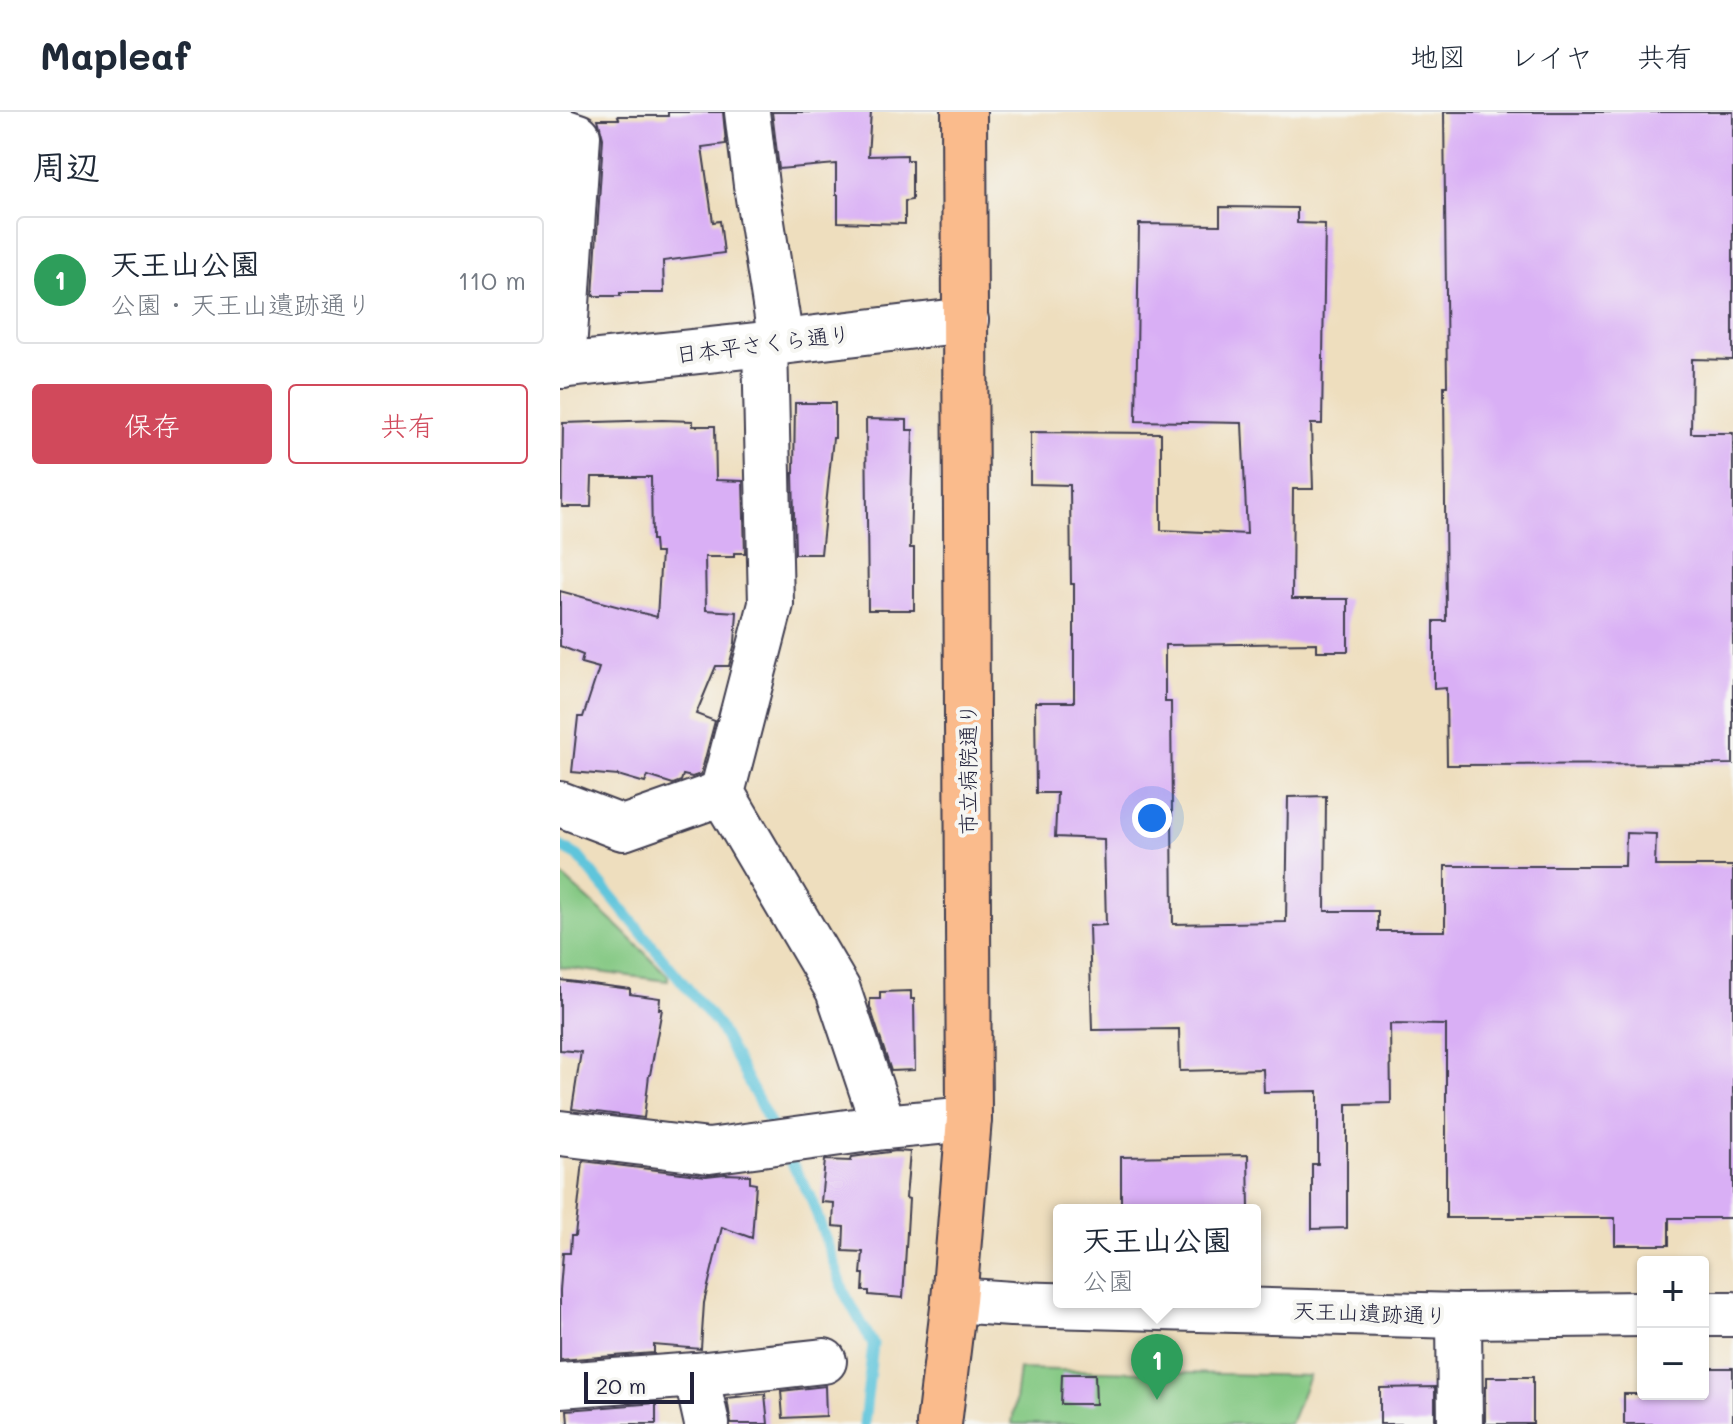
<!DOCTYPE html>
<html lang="ja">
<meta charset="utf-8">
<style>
body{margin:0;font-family:Mali,"Klee One",sans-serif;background:#f2f2f3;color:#1f2937}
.controls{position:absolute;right:24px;bottom:24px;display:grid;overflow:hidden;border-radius:8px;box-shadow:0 2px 6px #0004}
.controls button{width:72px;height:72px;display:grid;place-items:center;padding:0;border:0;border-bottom:2px solid #e0e1e3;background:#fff;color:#1f2937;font:40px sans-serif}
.scale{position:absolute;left:24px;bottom:20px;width:110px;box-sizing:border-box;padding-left:8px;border:4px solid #22223b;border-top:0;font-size:22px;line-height:28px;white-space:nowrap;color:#22223b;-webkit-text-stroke:6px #f6f6f2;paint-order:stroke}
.you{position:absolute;left:592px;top:706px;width:28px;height:28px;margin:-20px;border:6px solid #fff;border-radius:50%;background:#1a73e8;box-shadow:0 0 0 12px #1a73e833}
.badge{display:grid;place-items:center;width:52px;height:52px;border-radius:50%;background:#d1495b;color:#fff;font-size:26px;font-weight:700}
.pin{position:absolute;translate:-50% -66px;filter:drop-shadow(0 2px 4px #0008)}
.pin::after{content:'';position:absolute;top:42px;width:28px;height:24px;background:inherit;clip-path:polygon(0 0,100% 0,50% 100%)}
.popup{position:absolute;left:493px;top:1092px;width:208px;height:104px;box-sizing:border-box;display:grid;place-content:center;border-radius:8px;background:#fff;filter:drop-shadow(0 2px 6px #0005);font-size:26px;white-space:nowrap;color:#747a83}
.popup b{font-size:30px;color:#1f2937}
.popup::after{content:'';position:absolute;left:50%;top:100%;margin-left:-16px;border:16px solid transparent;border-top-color:#fff}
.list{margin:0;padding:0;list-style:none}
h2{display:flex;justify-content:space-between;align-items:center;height:104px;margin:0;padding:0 32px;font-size:34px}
h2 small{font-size:26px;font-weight:400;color:#747a83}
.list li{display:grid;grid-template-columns:52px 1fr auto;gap:24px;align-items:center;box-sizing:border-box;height:128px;margin:0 16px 16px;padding:0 16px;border:2px solid #e0e1e3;border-radius:8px}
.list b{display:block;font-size:30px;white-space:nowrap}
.list p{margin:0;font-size:26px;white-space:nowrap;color:#747a83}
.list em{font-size:26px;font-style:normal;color:#747a83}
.actions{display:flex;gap:16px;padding:24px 32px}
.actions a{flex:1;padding:18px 0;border:2px solid #d1495b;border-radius:8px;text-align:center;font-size:28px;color:#d1495b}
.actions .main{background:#d1495b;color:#fff}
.map{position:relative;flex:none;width:1173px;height:1312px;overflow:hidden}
header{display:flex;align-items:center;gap:48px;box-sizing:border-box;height:112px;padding:0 40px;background:#fff;border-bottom:2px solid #e0e1e3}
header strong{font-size:38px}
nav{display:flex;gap:44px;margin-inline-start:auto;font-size:28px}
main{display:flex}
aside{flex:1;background:#fff}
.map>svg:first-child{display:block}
.green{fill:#83c882;stroke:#52755e;stroke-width:2}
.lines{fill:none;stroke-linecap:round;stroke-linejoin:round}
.stream{stroke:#5fc5db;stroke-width:11}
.building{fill:#d9aff5}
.minor-casing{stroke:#413e4f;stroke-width:48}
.major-casing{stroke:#413e4f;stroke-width:48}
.minor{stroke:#fff;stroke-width:44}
.major{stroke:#fabb8c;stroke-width:44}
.labels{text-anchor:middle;stroke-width:8;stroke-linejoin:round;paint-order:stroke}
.street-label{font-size:22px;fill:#22223b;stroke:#f6f6f2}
</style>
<header>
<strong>Mapleaf</strong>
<nav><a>地図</a><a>レイヤ</a><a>共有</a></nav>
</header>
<main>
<aside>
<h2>周辺<small></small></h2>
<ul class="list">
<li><span class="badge" style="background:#2e9e5b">1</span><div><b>天王山公園</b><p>公園 · 天王山遺跡通り</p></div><em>110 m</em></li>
</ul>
<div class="actions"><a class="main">保存</a><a>共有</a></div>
</aside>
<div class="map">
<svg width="1173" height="1312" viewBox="0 0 1173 1312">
<rect width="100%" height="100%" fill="#f6f6f2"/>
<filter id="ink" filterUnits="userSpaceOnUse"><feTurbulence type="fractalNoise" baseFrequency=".0125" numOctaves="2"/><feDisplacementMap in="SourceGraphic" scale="16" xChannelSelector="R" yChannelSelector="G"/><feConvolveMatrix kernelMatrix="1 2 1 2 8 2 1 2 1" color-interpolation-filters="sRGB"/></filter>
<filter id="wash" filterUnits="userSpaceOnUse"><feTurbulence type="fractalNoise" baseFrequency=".006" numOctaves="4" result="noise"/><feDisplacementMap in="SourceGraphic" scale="32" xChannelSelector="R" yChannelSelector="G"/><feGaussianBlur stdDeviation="1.8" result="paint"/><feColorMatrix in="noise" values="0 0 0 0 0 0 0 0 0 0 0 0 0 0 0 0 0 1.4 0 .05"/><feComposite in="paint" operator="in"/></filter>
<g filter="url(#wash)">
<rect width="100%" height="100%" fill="#eedebe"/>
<g class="green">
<polygon points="0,762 60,816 108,864 108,869 0,855"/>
<polygon points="459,1257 749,1264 730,1312 452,1312"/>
</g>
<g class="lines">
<g class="stream">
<polyline points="0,734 18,744 158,913 216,1022"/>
<polyline points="224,1037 251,1086 285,1182 313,1232 304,1312"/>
</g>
</g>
<g id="blocks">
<g class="building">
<polygon points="108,0 163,0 166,32 142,35 153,110 160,109 164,141 103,149 104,181 60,181 60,184 33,184 43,26 38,7 59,7 58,4 108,4"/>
<polygon points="212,0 311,0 308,44 347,43 347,48 352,48 352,88 345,89 345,112 278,110 278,83 276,83 276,52 219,57"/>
<polygon points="884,0 1173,0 1173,248 1132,247 1131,321 1173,321 1173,652 887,653 886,576 874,577 874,509 886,509 884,274 887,274"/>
<polygon points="660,95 737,96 737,111 765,112 762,312 751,312 753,377 733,377 732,487 788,487 788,539 757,539 757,531 605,533 605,590 611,590 613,812 726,810 728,685 766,684 765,799 818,799 818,819 885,819 885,754 1065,754 1066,721 1096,722 1095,754 1173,754 1173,1106 1109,1106 1109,1133 1055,1133 1055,1106 886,1106 886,913 830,912 831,991 787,992 787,1116 752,1117 752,1052 758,1052 758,979 704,980 703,957 620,959 619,917 532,918 529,814 546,813 544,727 495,725 497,681 476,681 475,590 514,590 514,472 511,472 510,373 470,372 470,320 601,321 601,418 687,422 682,311 576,309 579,112 660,113"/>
<polygon points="235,291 275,291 275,326 273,326 261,442 235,442 233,361 234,361"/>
<polygon points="306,307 347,308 347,318 353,318 350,436 354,436 354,498 308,498"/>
<polygon points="102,308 133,309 133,314 155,314 156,368 183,369 185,441 174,441 174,445 145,445 146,498 177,500 175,531 169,554 156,554 136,602 155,609 141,662 132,665 123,663 121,669 113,672 88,664 85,671 58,663 58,664 12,660 18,605 23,605 39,556 21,551 23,543 0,534 0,479 97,505 101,441 95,441 94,428 92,428 91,365 32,365 31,395 2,395 3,311"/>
<polygon points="0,868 70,877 70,882 100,886 99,897 102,897 90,963 89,963 84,1006 12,997 21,940 0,938"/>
<polygon points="351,879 351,887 354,887 355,958 331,959 310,895 310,887 320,887 320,880"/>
<polygon points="336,1039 350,1040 346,1086 349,1087 343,1186 309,1183 309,1179 303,1179 304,1162 301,1162 303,1140 283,1139 284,1115 273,1114 274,1091 261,1090 265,1048 291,1049 292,1045"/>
<polygon points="688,1043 689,1098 561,1098 561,1045"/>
<polygon points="23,1049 146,1064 165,1062 190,1063 190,1071 196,1072 192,1126 162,1115 144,1191 141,1237 94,1233 94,1241 0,1248 0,1178 3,1141 10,1141 11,1124 15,1124"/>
<polygon points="1143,1256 1173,1256 1173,1312 1064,1312 1064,1282 1143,1282"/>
<polygon points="502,1262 535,1262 536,1292 501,1292"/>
<polygon points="927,1265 973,1265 973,1312 925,1312 925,1275 927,1275"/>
<polygon points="265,1274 266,1304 223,1306 221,1279"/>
<polygon points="875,1275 875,1312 820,1312 820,1276"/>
<polygon points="205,1282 208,1312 171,1312 167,1286"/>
<polygon points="96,1291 96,1312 8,1312 7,1298"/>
</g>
</g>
</g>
<g filter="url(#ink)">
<use href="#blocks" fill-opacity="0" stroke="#413e4f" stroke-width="2"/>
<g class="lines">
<g class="minor-casing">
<g id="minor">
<polyline points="187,0 196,73 221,230"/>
<polyline points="0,18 18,24 3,254"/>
<polyline points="205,232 211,492 162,681 278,878 324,1015"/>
<polyline points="0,254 205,232 406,208"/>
<polyline points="0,692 63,716 162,681"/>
<polyline points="0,1021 149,1039 324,1015 409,1007"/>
<polyline points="394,1188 451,1192 899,1204 1083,1202"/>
<polyline points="1143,1202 1173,1202"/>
<polyline points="899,1204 900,1312"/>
<polyline points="136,1263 147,1312"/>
<polyline points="0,1273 136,1263 264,1249"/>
</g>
</g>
<g class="major-casing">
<polyline id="major" points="379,1312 394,1188 409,1007 404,0"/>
</g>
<use href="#minor" class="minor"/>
<use href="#major" class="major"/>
</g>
</g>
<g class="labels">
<g class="street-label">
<text transform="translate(203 232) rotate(-7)" y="8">日本平さくら通り</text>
<text transform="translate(408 657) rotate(-90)" y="8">市立病院通り</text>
<text transform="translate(810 1201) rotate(2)" y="8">天王山遺跡通り</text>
</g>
</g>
</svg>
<div class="controls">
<button>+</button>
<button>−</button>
</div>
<div class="scale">20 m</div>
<div class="you"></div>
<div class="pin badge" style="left:597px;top:1288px;background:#2e9e5b">1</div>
<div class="popup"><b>天王山公園</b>公園</div>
</div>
</main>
